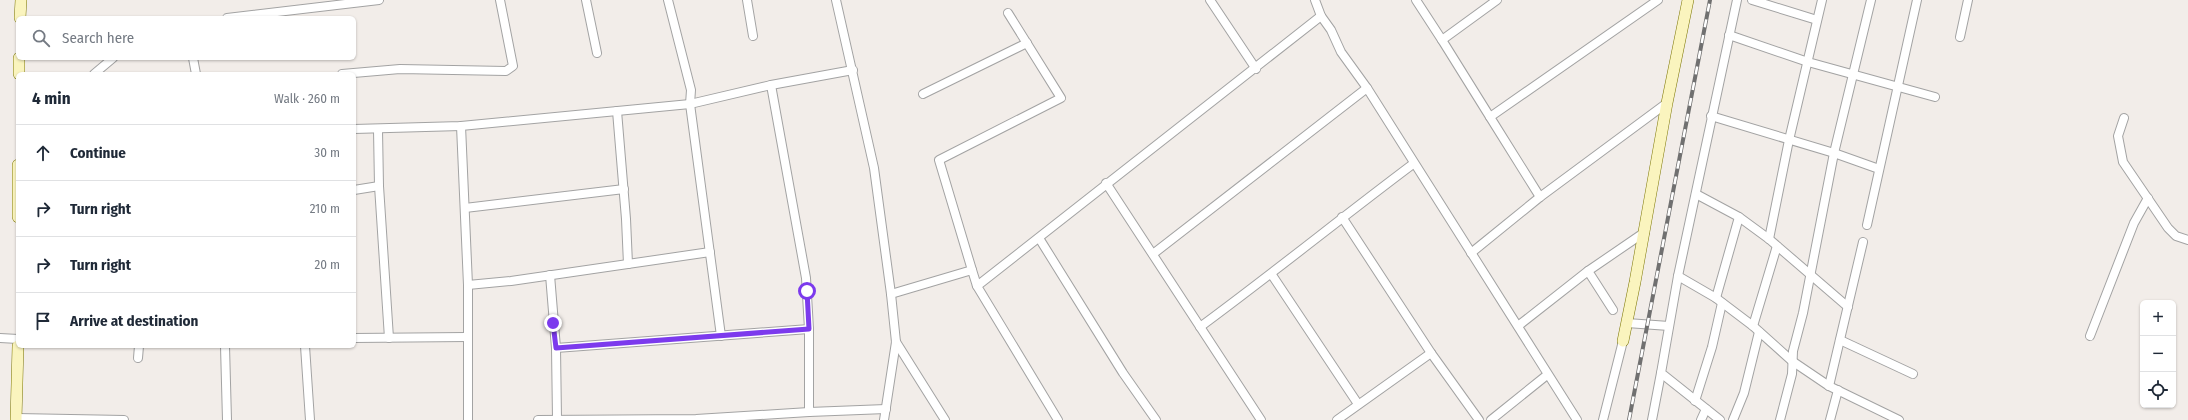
<!DOCTYPE html>
<meta charset="utf-8">
<style>
body{margin:0;font-family:"Fira Sans Condensed",sans-serif;background:#f6f6f7;color:#1f2937}
.controls{position:absolute;right:12px;bottom:12px;display:grid;overflow:hidden;border-radius:6px;box-shadow:0 1px 3px #0004}
.controls button{width:36px;height:36px;display:grid;place-items:center;padding:0;border:0;border-bottom:1px solid #e0e1e3;background:#fff;color:#1f2937;font:20px sans-serif}
.stop{position:absolute;width:12px;height:12px;margin:-9px;border:3px solid #7c3aed;border-radius:50%;background:#fff}
.stop.end{background:#7c3aed;border-color:#fff;box-shadow:0 1px 4px #0008}
.list{margin:0;padding:0;list-style:none}
h2{display:flex;justify-content:space-between;align-items:center;height:52px;margin:0;padding:0 16px;font-size:17px}
h2 small{font-size:13px;font-weight:400;color:#747a83}
.list li{display:grid;grid-template-columns:26px 1fr auto;gap:12px;align-items:center;box-sizing:border-box;height:56px;padding:0 16px;border-top:1px solid #e0e1e3}
.list b{display:block;font-size:15px;white-space:nowrap}
.list em{font-size:13px;font-style:normal;color:#747a83}
.icon{flex:none;width:22px;height:22px;fill:none;stroke:currentColor;stroke-width:2;stroke-linecap:round;stroke-linejoin:round}
.map{position:relative;flex:none;width:2188px;height:420px;overflow:hidden}
.search{position:absolute;background:#fff;box-shadow:0 1px 3px #0004;left:16px;top:16px;width:340px;height:44px;display:flex;align-items:center;gap:10px;box-sizing:border-box;padding:0 14px;border-radius:6px;color:#747a83;font-size:15px}
.panel{position:absolute;background:#fff;box-shadow:0 1px 3px #0004;left:16px;top:72px;width:340px;height:276px;border-radius:6px}
.map>svg:first-child{display:block}
.lines{fill:none;stroke-linecap:round;stroke-linejoin:round}
.street-casing{stroke:#a3a3a3;stroke-width:10}
.secondary-casing{stroke:#7d7705;stroke-width:12}
.street{stroke:#fff;stroke-width:8}
.secondary{stroke:#faf4be;stroke-width:11}
.rail-casing{stroke:#707070;stroke-width:4}
.rail{stroke:#fff;stroke-width:2.5;stroke-dasharray:8;stroke-linecap:butt}
.route{stroke:#7c3aed;stroke-width:5}
</style>
<div class="map">
<svg width="2188" height="420" viewBox="0 0 2188 420">
<rect width="100%" height="100%" fill="#f2ede9"/>
<g class="lines">
<g class="street-casing">
<g id="street">
<polyline points="586,0 597,53"/>
<polyline points="668,0 691,90 690,104 721,336"/>
<polyline points="747,0 753,36"/>
<polyline points="836,0 874,168 891,294 896,342 884,420"/>
<polyline points="1210,0 1256,69"/>
<polyline points="1315,0 1321,16 1331,30 1341,52 1367,88 1577,420"/>
<polyline points="1416,0 1442,40"/>
<polyline points="1752,0 1817,20"/>
<polyline points="227,18 379,0"/>
<polyline points="1729,35 1808,62 1935,97"/>
<polyline points="1960,37 1968,0"/>
<polyline points="193,58 196,74"/>
<polyline points="94,74 113,58"/>
<polyline points="342,74 400,69 506,71 513,66 500,0"/>
<polyline points="771,85 806,278 809,329 809,412"/>
<polyline points="923,94 1027,43"/>
<polyline points="617,111 626,219 628,264"/>
<polyline points="1711,116 1834,153 1879,169"/>
<polyline points="1490,117 1442,40 1497,0"/>
<polyline points="2124,118 2118,136 2123,162 2168,228 2176,236 2188,240"/>
<polyline points="461,126 468,285 468,420"/>
<polyline points="354,129 461,126 690,104 771,85 853,70"/>
<polyline points="378,130 379,186 389,338"/>
<polyline points="1106,183 1261,420"/>
<polyline points="354,190 379,186"/>
<polyline points="1696,194 1739,217 1769,239 1848,307"/>
<polyline points="1540,197 1490,117 1658,0"/>
<polyline points="465,208 624,189"/>
<polyline points="1342,217 1431,353 1479,420"/>
<polyline points="1867,225 1917,0"/>
<polyline points="1039,238 1123,373 1156,420"/>
<polyline points="1769,239 1789,140 1822,0"/>
<polyline points="1471,253 1540,197 1667,103"/>
<polyline points="1153,254 1367,88"/>
<polyline points="972,270 939,160 1061,98 1008,13"/>
<polyline points="550,275 556,348 557,419"/>
<polyline points="1272,275 1358,404"/>
<polyline points="1678,276 1716,298 1753,326 1792,361 1829,386 1899,420"/>
<polyline points="468,285 511,281 710,252"/>
<polyline points="891,294 972,270 977,286"/>
<polyline points="1716,298 1739,217"/>
<polyline points="1613,310 1588,271 1645,232"/>
<polyline points="1627,323 1669,326"/>
<polyline points="1518,326 1588,271"/>
<polyline points="1753,326 1777,246"/>
<path d="M1200,327C1272,274 1341,218 1413,164"/>
<polyline points="2090,336 2134,223 2148,198"/>
<polyline points="0,338 18,339"/>
<polyline points="354,338 467,337"/>
<polyline points="1840,340 1913,374"/>
<polyline points="896,342 945,420"/>
<polyline points="225,346 227,420"/>
<polyline points="305,346 310,420"/>
<polyline points="556,348 809,329"/>
<polyline points="138,358 139,346"/>
<polyline points="1829,386 1863,242"/>
<polyline points="1695,401 1712,347 1722,303"/>
<polyline points="17,418 124,420"/>
<polyline points="538,420 696,419 809,412 886,409"/>
<polyline points="1058,420 977,286 1321,16"/>
<polyline points="1337,420 1431,353"/>
<polyline points="1491,420 1547,375"/>
<polyline points="1603,420 1623,341"/>
<polyline points="1652,420 1661,373"/>
<polyline points="1701,420 1706,409"/>
<polyline points="1720,420 1661,373 1678,276 1737,0"/>
<polyline points="1733,420 1744,393 1759,332"/>
<polyline points="1780,420 1792,374 1793,351 1803,313 1834,153 1871,0"/>
<polyline points="1830,420 1838,390"/>
</g>
</g>
<g class="secondary-casing">
<g id="secondary">
<polyline points="20,18 21,0"/>
<polyline points="19,74 19,58"/>
<polyline points="18,165 18,217"/>
<polyline points="1623,341 1635,282 1667,103 1688,0"/>
<polyline points="16,420 18,346"/>
</g>
</g>
<use href="#street" class="street"/>
<use href="#secondary" class="secondary"/>
<g class="rail-casing">
<polyline id="rail" points="1629,420 1710,0"/>
</g>
<use href="#rail" class="rail"/>
</g>
<g class="lines">
<polyline class="route" points="553,323 556,348 809,329 807,291"/>
</g>
</svg>
<div class="controls">
<button>+</button>
<button>−</button>
<button><svg class="icon" aria-label="locate" viewBox="0 0 24 24"><circle cx="12" cy="12" r="6"/><path d="M12 2v4M12 18v4M2 12h4M18 12h4"/></svg></button>
</div>
<div class="stop" style="left:807px;top:291px"></div>
<div class="stop end" style="left:553px;top:323px"></div>
<div class="search"><svg class="icon" aria-label="search" viewBox="0 0 24 24"><circle cx="10" cy="10" r="6"/><path d="M15 15l6 6"/></svg>Search here</div>
<section class="panel">
<h2>4 min<small>Walk · 260 m</small></h2>
<ul class="list">
<li><svg class="icon" aria-label="ahead" viewBox="0 0 24 24"><path d="M12 20V5M6 11l6-6 6 6"/></svg><div><b>Continue</b></div><em>30 m</em></li>
<li><svg class="icon" aria-label="right" viewBox="0 0 24 24"><path d="M7 20v-9h11M14 6l5 5-5 5"/></svg><div><b>Turn right</b></div><em>210 m</em></li>
<li><svg class="icon" aria-label="right" viewBox="0 0 24 24"><path d="M7 20v-9h11M14 6l5 5-5 5"/></svg><div><b>Turn right</b></div><em>20 m</em></li>
<li><svg class="icon" aria-label="arrive" viewBox="0 0 24 24"><path d="M6 21V4h12l-3 4 3 4H6"/></svg><div><b>Arrive at destination</b></div></li>
</ul>
</section>
</div>
